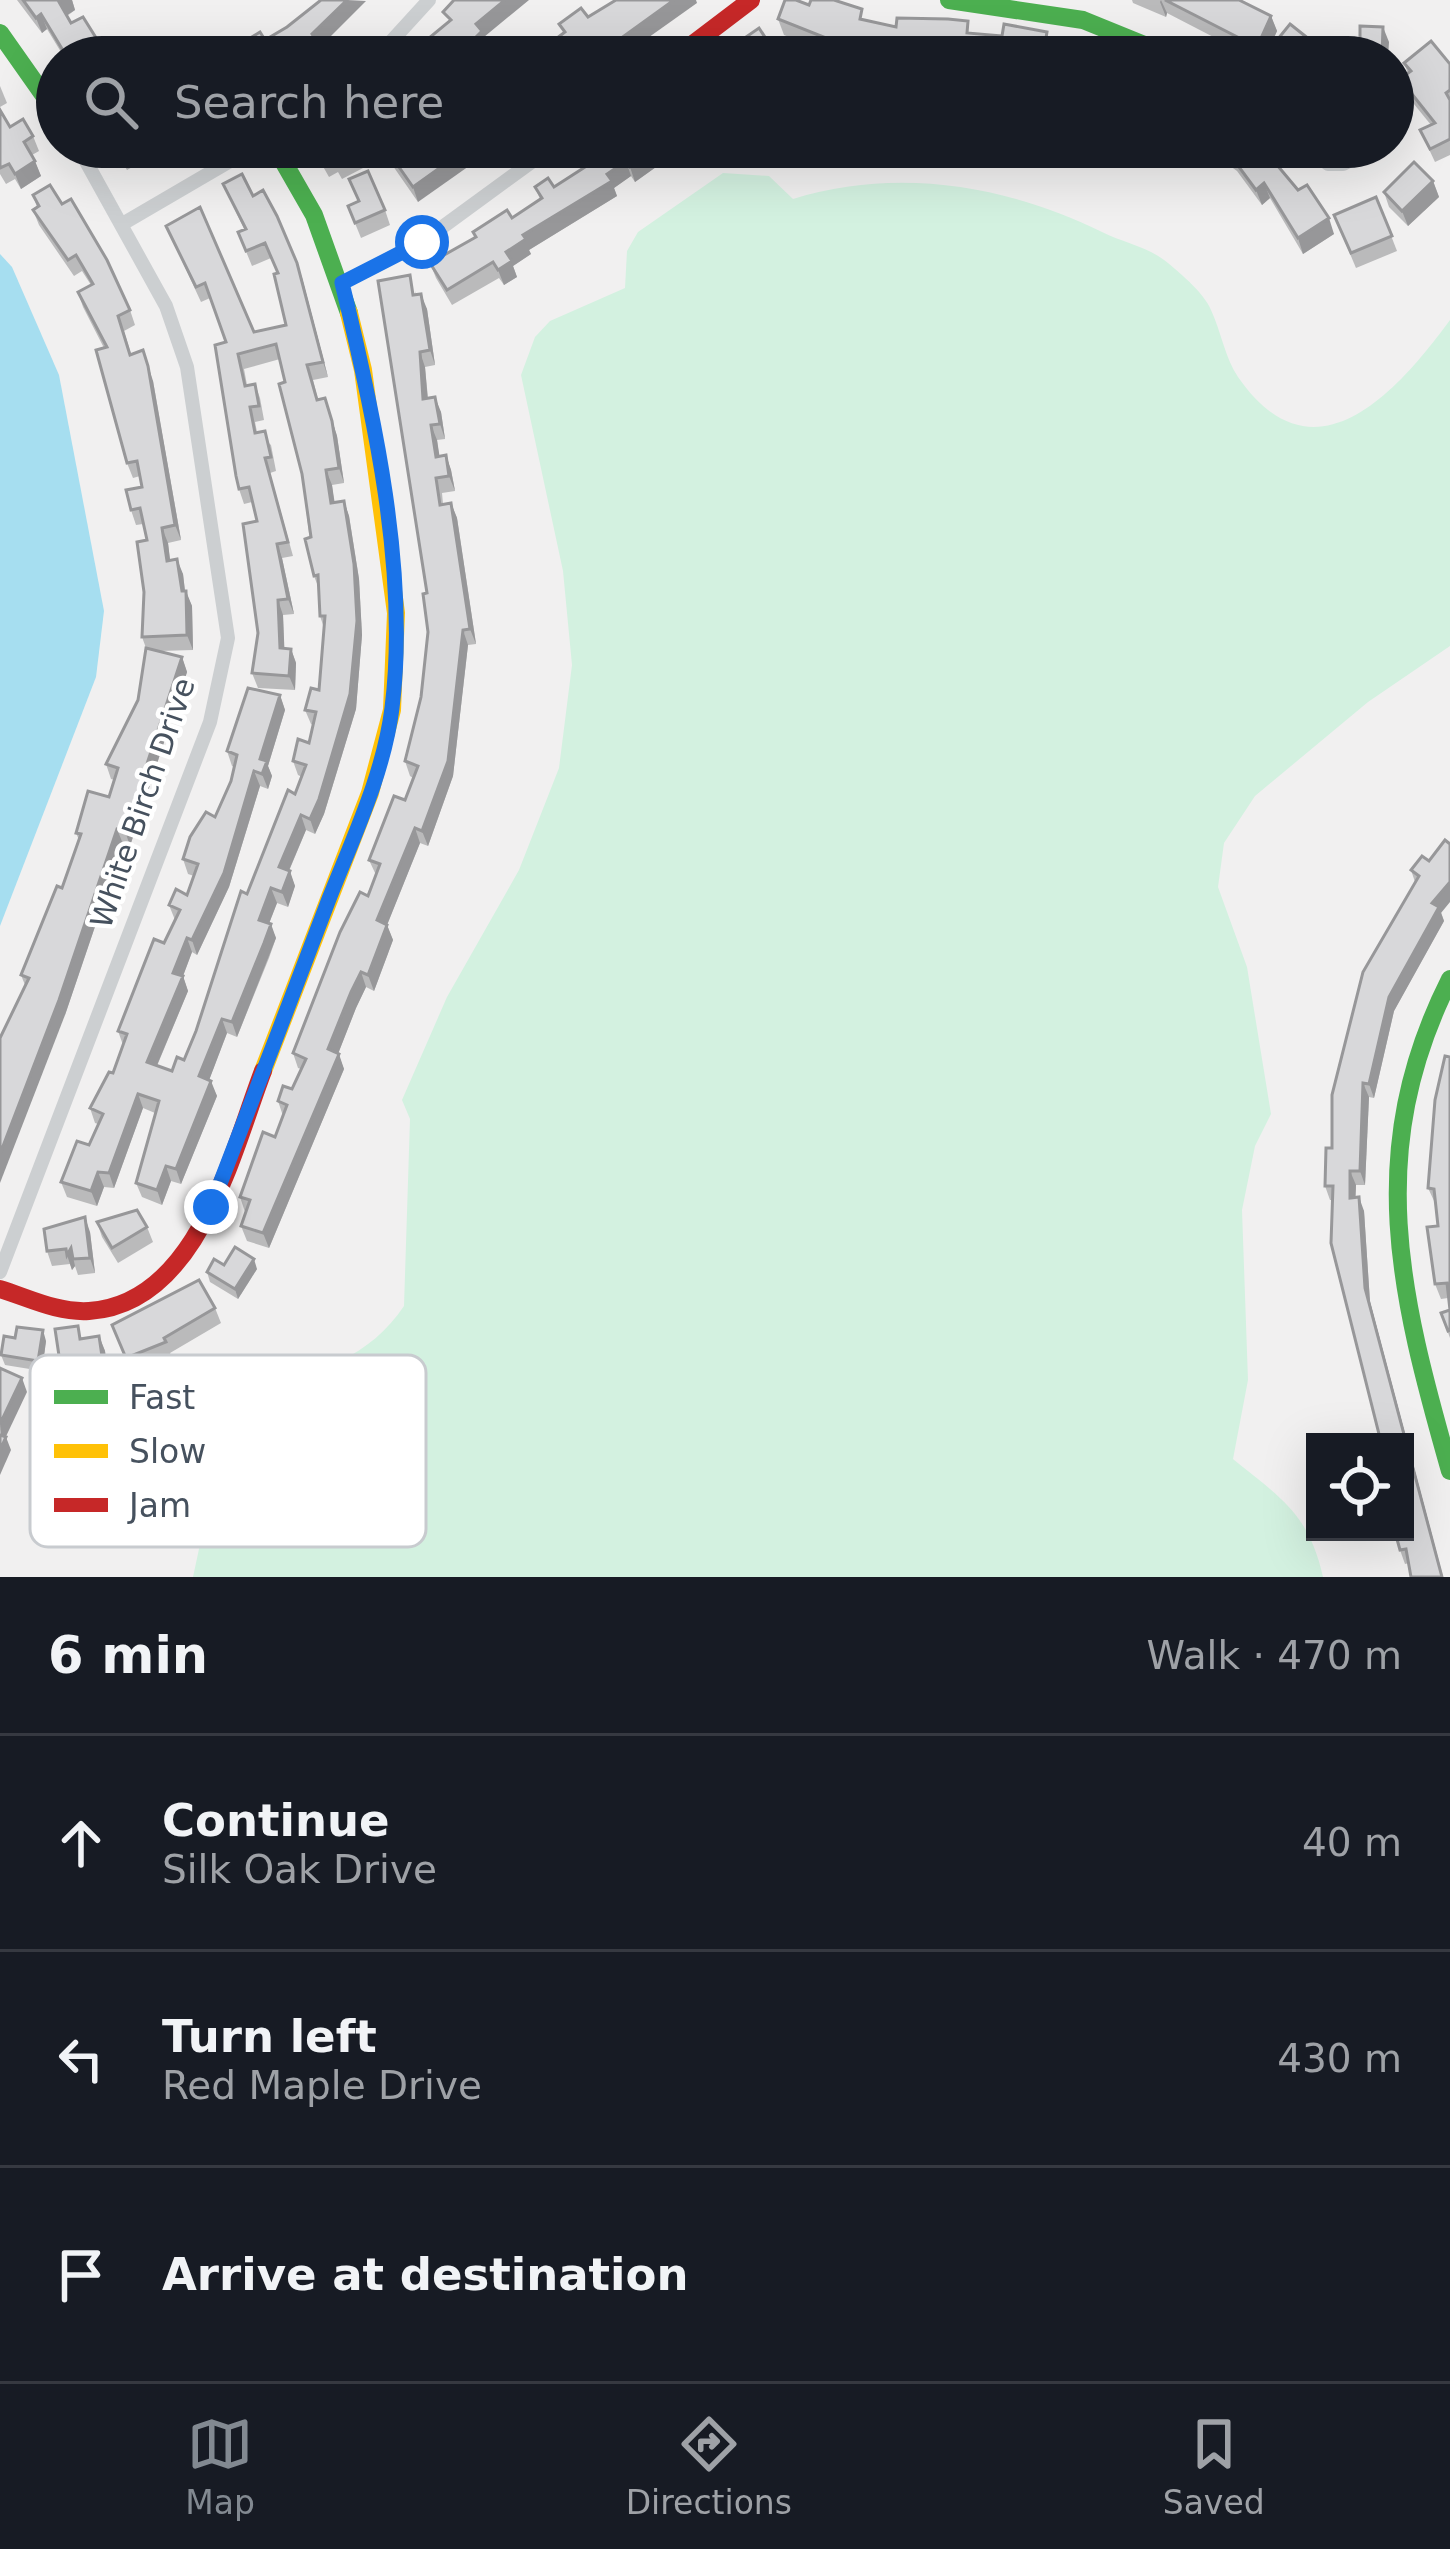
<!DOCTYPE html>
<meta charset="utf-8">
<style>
body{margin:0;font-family:"DejaVu Sans",sans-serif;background:#20242c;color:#f1f3f6}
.controls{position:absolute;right:36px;bottom:36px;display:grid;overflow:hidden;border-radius:0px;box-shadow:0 12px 48px #0002}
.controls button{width:108px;height:108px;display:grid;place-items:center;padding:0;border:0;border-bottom:3px solid #363941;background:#171b24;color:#f1f3f6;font:60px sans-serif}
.stop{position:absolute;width:36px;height:36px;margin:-27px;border:9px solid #1a73e8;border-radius:50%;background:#fff}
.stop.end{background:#1a73e8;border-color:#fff;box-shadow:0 3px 12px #0008}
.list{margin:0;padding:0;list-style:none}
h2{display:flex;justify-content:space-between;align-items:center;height:156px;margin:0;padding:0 48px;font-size:51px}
h2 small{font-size:39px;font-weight:400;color:#9ea1a6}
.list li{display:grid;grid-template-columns:78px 1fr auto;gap:36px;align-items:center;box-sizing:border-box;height:216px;padding:0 48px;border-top:3px solid #363941}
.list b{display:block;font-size:45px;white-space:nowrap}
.list p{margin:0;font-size:39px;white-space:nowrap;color:#9ea1a6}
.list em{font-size:39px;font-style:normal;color:#9ea1a6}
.icon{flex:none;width:66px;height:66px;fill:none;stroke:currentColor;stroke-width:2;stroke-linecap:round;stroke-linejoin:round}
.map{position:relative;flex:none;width:1450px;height:1577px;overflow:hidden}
.search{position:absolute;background:#171b24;box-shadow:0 12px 48px #0002;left:36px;right:36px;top:36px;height:132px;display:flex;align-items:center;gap:30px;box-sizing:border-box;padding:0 42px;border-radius:66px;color:#9ea1a6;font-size:45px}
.sheet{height:804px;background:#171b24}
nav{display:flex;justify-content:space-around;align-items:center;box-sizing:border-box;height:168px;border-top:3px solid #363941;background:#171b24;font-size:33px;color:#9ea1a6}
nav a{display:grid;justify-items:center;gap:6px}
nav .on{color:#828991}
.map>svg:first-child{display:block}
.green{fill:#d3f1e0}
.water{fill:#a6def0}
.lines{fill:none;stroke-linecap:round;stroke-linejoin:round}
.street{stroke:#cccfd1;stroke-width:14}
.fast{stroke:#4caf50;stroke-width:18}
.slow{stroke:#ffc107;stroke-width:18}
.jam{stroke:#c62828;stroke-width:18}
.wall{fill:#bababb}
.shaded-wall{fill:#979799}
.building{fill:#d8d8da;stroke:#979799;stroke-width:3}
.route{stroke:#1a73e8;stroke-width:15}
.labels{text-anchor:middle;stroke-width:9;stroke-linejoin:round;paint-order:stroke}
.street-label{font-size:30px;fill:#46515e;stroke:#fff}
.key{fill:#fff;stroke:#c8cbcf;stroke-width:3}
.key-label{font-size:33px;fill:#46515e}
</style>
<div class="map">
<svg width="1450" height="1577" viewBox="0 0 1450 1577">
<rect width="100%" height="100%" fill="#f1f0f0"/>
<path class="green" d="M723,173L769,176L793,199C897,167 1006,185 1102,232C1124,243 1149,247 1168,263C1182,275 1204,293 1211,310C1221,331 1225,358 1238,377C1314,487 1398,391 1450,320V646L1368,702L1255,796L1224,843L1218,887L1247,967L1271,1114L1255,1146L1242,1210L1248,1380L1233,1459C1281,1498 1309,1514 1323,1577H193L236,1376C301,1383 366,1363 404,1306L410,1119L402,1100L447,997L519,870L559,768L572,665L563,571L521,375L535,337L550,321L625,288L627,251L638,232Z"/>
<polygon class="water" points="0,254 12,267 59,375 104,611 96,677 0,926"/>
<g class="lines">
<g class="street">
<polyline points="377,57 429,0"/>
<polyline points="1308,147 1328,164 1343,164 1375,147"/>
<polyline points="124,223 254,147"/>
<polyline points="342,283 422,242 552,147"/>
<polyline points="0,1272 210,722 228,638 187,367 166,306 78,147"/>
</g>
<g class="fast">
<polyline points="949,0 1083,20 1174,57"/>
<polyline points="0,33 57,114"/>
<polyline points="275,147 314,215 349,313"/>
<path d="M1450,979C1363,1152 1400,1295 1450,1471"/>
</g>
<polyline class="slow" points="263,1071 370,793 392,710 396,613 363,370 349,313"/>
<g class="jam">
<polyline points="676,57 751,0"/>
<path d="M0,1289C29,1298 58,1313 89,1311C198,1304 232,1152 263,1071"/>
</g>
</g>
<g class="wall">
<polygon points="17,0 72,0 75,10 67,16 71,23 108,57 64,57 47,29 42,33"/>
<polygon points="1132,0 1239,0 1271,16 1277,31 1265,57 1252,57 1167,13 1166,17 1133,3"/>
<polygon points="778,19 867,21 896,27 973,33 1052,46 1080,56 1120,57 840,57 784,35"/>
<polygon points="1404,63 1450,64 1450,155 1435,162 1420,130 1431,125 1405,93 1400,79 1408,73"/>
<polygon points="0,86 7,103 0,107"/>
<polygon points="0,110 10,127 33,136 39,151 32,155 41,176 21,189 15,179 6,184 0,174"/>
<polygon points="113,147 188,147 154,168 148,158 127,170"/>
<polygon points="312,147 434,147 418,202 386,156 342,179 338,172 329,177"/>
<polygon points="609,147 684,147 635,182 631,176 614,188 617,196 529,250 531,254 513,266 517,277 504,285 499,278 452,305 436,278 430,263 475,238 473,232 512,218 540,199 535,187 554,187 583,168 578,156 596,156"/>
<polygon points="1204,147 1262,147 1334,234 1303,254 1270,198 1262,205 1237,171"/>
<polygon points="1433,181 1439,197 1408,226 1389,207 1384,192"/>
<polygon points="223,184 253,196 302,278 328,377 313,380 318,400 325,398 337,436 344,483 332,485 334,503 344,501 349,516 359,579 362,635 356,709 324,814 315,834 306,830 289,871 295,886 288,907 277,903 269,923 276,938 269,958 237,1037 227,1033 209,1080 217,1096 181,1184 171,1181 162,1205 142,1197 136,1183 155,1113 143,1108 114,1188 104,1187 97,1206 67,1197 61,1182 89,1145 98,1124 95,1123 90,1108 113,1073 123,1045 118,1031 175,920 169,905 187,895 194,876 188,874 183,859 215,817 231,781 234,767 232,766 227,751 280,695 285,710 268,766 272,776 268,789 260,786 229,887 197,955 192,952 183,976 188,991 157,1066 172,1071 184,1060 247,894 295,794 302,777 298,775 293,761 309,743 313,725 311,724 305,710 319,690 324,628 320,616 319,589 314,576 302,474 280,359 244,369 247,385 255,384 260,398 264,420 255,422 257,432 271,445 276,471 270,473 293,556 282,558 294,614 283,615 284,648 291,649 296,663 295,690 258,688 252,673 258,633 257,521 252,502 244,504 239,489 226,342 210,298 201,302 166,226 254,332 286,325 277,273 271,258 252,266 238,232 244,229"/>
<polygon points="33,195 130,310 135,325 124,331 131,354 153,381 181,540 168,543 170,560 183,574 185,591 192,606 193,650 160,651 182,657 187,672 130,846 123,844 65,1015 25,985 21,975 62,888 79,840 76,833 109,797 115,780 111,779 106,764 138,700 146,648 142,637 147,540 143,524 136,525 131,510 142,487 140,476 133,478 127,463 104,348 83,307 78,292 91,285 82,271 74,276 39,225 33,210 37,207"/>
<polygon points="1376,197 1397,251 1356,268 1340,230"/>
<polygon points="348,206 385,210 390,225 361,238"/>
<polygon points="415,291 416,295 427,309 435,365 425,367 428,398 441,412 445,439 437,440 439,456 446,455 451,470 455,491 442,493 443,504 451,503 457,518 476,644 468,645 453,776 428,846 420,843 387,925 393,940 374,991 366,987 356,1008 338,1054 344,1069 269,1248 247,1241 241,1226 245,1212 240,1197 275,1137 283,1116 278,1101 292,1089 301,1069 298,1068 293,1053 376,875 369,860 405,800 413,778 410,776 405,761 421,697 428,632"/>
<polygon points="1422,856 1444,921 1394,1011 1374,1098 1369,1097 1365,1185 1356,1185 1355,1198 1364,1211 1370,1302 1443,1577 1411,1577 1409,1563 1405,1564 1400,1550 1405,1532 1333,1200 1330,1200 1325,1186 1332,1148 1415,882 1411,870"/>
<polygon points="1450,1057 1450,1338 1441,1313 1450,1310 1448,1298 1441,1299 1435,1284 1438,1226 1435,1203 1428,1188"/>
<polygon points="97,1222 147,1227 153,1242 118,1263 102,1237"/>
<polygon points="90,1232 95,1273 78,1275 75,1266 72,1270 70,1264 52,1266 47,1251"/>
<polygon points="224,1265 257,1269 238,1299 210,1282 207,1272"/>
<polygon points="215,1308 221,1323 170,1353 172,1357 131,1373 112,1325"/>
<polygon points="99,1336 105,1351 108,1378 66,1384 61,1369 82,1338"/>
<polygon points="46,1341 42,1371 5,1365 1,1355"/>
</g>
<g class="shaded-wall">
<polygon points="62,0 72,0 75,10 64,17 59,2"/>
<polygon points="347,0 366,1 320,47 324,57 302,57 312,34"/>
<polygon points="505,0 529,0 484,37 487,46 477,57 456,57 476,24"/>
<polygon points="674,0 696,0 697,3 621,57 595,57"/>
<polygon points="1161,0 1167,13 1166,17 1160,2"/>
<polygon points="41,14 47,29 42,33 36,18"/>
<polygon points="1271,16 1277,31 1265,57 1260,57 1257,47"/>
<polygon points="1383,27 1389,42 1388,57 1382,57"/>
<polygon points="469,147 496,147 418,202 413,187"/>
<polygon points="657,147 684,147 635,182 630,167"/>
<polygon points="35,161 41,176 21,189 15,174"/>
<polygon points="626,161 631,176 614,188 617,196 529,250 531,254 513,266 517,277 504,285 498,270 506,252 523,235"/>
<polygon points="1433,181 1439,197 1408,226 1402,211"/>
<polygon points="1264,183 1270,198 1262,205 1256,190"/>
<polygon points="1329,218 1334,234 1303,254 1298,238"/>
<polygon points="297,263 302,278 328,377 323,362"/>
<polygon points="421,294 427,309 435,365 430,350"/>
<polygon points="143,350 153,381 181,540 175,525"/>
<polygon points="420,352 425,367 429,414 423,399"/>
<polygon points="435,397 441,412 445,439 440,424"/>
<polygon points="325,398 337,436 344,483 339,468"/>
<polygon points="431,425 437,440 442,472 436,457"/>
<polygon points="446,455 451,470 455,491 449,476"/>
<polygon points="326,470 332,485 337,518 331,503"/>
<polygon points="344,501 349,516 359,579 362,635 356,709 324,814 315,834 310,819"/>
<polygon points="451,503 457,518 476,644 470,629"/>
<polygon points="162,528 168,543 172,576 167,561"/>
<polygon points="277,544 282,558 294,614 288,599"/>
<polygon points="177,559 183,574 186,600 186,591 192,606 193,650 187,635"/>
<polygon points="278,600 283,615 285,663 280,648"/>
<polygon points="463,630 468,645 453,776 428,846 422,831"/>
<polygon points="291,649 296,663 295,690 289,676"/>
<polygon points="182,657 187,672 130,846 125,831"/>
<polygon points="280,695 285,710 268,766 272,776 268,789 262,774 260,759"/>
<polygon points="254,771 260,786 229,887 197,955 192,940"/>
<polygon points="301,815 306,830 284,882 279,867"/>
<polygon points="415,828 420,843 383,935 377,920"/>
<polygon points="117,829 123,844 65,1015 0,1183 0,1154"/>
<polygon points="290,871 295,886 288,907 282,892"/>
<polygon points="1450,882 1450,902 1441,913 1444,921 1394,1011 1374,1098 1369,1084 1389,997 1432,903"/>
<polygon points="271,888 277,903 265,934 259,920"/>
<polygon points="271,924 276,938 237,1037 232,1022"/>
<polygon points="387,925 393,940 374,991 368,975"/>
<polygon points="187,938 192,952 183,976 188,991 152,1077 147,1062 173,973"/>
<polygon points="361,972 366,987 356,1008 334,1064 328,1049 351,992"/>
<polygon points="222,1019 227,1033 205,1091 199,1076"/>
<polygon points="339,1054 344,1069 269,1248 263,1233"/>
<polygon points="211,1081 217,1096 181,1184 176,1169"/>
<polygon points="1363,1083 1369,1097 1365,1185 1360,1171"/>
<polygon points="138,1094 143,1108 114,1188 109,1173"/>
<polygon points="166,1166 171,1181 162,1205 157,1190"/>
<polygon points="1350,1171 1356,1185 1355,1212 1350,1198"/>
<polygon points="98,1172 104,1187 97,1206 91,1191"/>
<polygon points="1359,1197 1364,1211 1370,1302 1443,1577 1365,1288"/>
<polygon points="85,1217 90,1232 95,1273 90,1258"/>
<polygon points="71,1248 75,1266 72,1270 67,1255"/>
<polygon points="254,1259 257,1269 238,1299 235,1289"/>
<polygon points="43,1330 46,1341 42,1371 38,1361"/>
<polygon points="99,1336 105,1351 108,1378 103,1363"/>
<polygon points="22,1378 27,1392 1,1447 0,1424"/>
<polygon points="6,1437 11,1450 0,1475 0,1450"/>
</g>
<g class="building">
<polygon points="23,0 62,0 59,2 71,23 83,17 108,57 67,57 41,14 36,18"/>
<polygon points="321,0 347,0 312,34 319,45 302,57 232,57 241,52 237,46 260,32 265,40 287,27"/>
<polygon points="454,0 505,0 476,24 482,31 456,57 406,57 451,20 443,12"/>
<polygon points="616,0 674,0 595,57 532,57 565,32 559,24 581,8 588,17"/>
<polygon points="785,0 796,0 809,5 811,0 834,0 862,9 860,19 896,27 897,18 948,19 968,21 967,33 1002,36 1004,24 1047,32 1045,44 1080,56 1084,44 1120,57 945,57 945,53 880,45 879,52 836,42 778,19"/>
<polygon points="1165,0 1239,0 1271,16 1257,47"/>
<polygon points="1290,24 1319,47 1311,57 1281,57 1284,54 1273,45"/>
<polygon points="1360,26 1383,27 1382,57 1346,57 1346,39 1360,39"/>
<polygon points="759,28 774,51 765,57 717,57"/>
<polygon points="1431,41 1450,64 1450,90 1446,93 1450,100 1450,139 1430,149 1420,130 1435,123 1400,79 1411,71 1404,63"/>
<polygon points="0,110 10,127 23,119 33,136 24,142 35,161 15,174 9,164 0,168"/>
<polygon points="116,147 136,147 122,155"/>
<polygon points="314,147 370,147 337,164 332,157 323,162"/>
<polygon points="385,147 434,147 435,149 437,147 469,147 413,187"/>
<polygon points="609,147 657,147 630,167 626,161 607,174 612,181 523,235 526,239 506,252 512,261 498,270 493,262 447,290 430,263 476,237 473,232 507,210 512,218 542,198 535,187 548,178 554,187 585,167 578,156 590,148 596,156"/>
<polygon points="1219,147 1262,147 1298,190 1307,185 1329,218 1298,238 1264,183 1256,190 1231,156"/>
<polygon points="1414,162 1433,181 1402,211 1384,192"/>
<polygon points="368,171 385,210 355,223 348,206 359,201 349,179"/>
<polygon points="242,174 253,196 263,190 277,216 297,263 323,362 307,365 317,400 325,398 332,421 339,468 326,470 331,503 344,501 354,564 357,621 350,694 319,799 310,819 301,815 279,867 290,871 282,892 271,888 259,920 271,924 264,943 232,1022 222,1019 199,1076 211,1081 176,1169 166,1166 157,1190 136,1183 159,1101 138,1094 109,1173 98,1172 91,1191 61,1182 77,1141 89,1145 103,1114 90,1108 109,1072 113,1073 127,1034 118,1031 154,939 164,943 180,910 169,905 176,889 187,895 198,864 183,859 190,837 206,812 215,817 231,781 237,755 227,751 248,688 280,695 260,759 267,761 262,774 254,771 224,873 192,940 187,938 173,973 183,976 147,1062 172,1071 177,1057 184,1060 196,1031 241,891 247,894 288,790 295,794 306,765 293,761 298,739 309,743 316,712 305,710 311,688 319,690 325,616 320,616 318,575 314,576 305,539 311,537 302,474 279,384 285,382 276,344 238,354 245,386 255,384 259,406 250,407 255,433 265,431 271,457 265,458 288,542 277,544 288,599 278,600 280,648 291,649 289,676 252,673 258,633 243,524 257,521 249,487 239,489 236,476 215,345 226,342 205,283 196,287 166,226 200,207 254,332 286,325 274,274 278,273 265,243 246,251 238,232 246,229 223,184"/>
<polygon points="50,185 62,204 71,199 107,260 130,310 118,316 130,355 143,350 148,366 175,525 162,528 167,561 177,559 182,591 186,591 187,635 142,637 144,592 137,542 147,540 140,508 131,510 126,490 142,487 137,461 127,463 96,350 107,347 78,292 93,284 76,255 68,260 33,210 39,206 33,195"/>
<polygon points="1376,197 1392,236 1351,253 1334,215"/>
<polygon points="410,275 413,295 421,294 430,350 420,352 423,399 435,397 440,424 431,425 436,457 446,455 449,476 436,478 440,505 451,503 470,629 463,630 448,761 422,831 415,828 377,920 387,925 368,975 361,972 351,992 328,1049 339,1054 263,1233 241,1226 250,1200 240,1197 263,1132 275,1137 287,1105 278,1101 283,1086 292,1089 306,1059 293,1053 340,932 360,892 368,896 380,864 369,860 394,796 405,800 418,766 405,761 421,697 428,632 423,594 427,593 378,281"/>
<polygon points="146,648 182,657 125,831 117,829 59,1000 0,1154 0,1038 29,978 21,975 57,886 62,888 81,834 76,833 88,791 109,797 118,768 106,764 138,700"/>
<polygon points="1445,840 1450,844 1450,882 1432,903 1439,907 1389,997 1369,1084 1363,1083 1360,1171 1350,1171 1350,1198 1359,1197 1365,1288 1442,1577 1411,1577 1406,1549 1400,1550 1395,1532 1405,1532 1405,1442 1381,1442 1331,1243 1333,1186 1325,1186 1326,1148 1332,1148 1332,1095 1363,972 1419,876 1411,870 1422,856 1429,861"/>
<polygon points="1445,1056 1450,1057 1450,1330 1448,1331 1441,1313 1450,1310 1447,1283 1435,1284 1427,1227 1438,1226 1434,1189 1428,1188 1435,1100"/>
<polygon points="137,1210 147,1227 112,1248 97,1222"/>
<polygon points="85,1217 90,1258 73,1259 71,1248 67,1255 66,1249 47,1251 44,1229"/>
<polygon points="235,1247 254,1259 235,1289 207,1272 214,1259 224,1265"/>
<polygon points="199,1280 215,1308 164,1338 166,1342 126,1358 112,1325"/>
<polygon points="78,1326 80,1339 99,1336 103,1363 61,1369 55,1329"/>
<polygon points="17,1327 43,1330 38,1361 1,1355 4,1336 15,1338"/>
<polygon points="0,1368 22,1378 0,1424"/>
<polygon points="0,1435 6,1437 0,1450"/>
</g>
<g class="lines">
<path class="route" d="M211,1207C251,1104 290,1002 329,899C353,838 384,773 392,708C409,573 374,414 342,283L422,242"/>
</g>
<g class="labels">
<g class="street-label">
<text transform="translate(143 803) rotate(-71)" y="10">White Birch Drive</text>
</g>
</g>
<rect x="30" y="1355" width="396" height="192" rx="18" class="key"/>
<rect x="54" y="1390" width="54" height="14" fill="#4caf50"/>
<rect x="54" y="1444" width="54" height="14" fill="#ffc107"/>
<rect x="54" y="1498" width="54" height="14" fill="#c62828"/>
<g class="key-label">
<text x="129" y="1409">Fast</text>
<text x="129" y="1463">Slow</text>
<text x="129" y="1517">Jam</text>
</g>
</svg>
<div class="controls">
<button><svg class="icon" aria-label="locate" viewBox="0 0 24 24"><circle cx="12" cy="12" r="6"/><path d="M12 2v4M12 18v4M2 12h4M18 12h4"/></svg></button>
</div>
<div class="stop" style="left:422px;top:242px"></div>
<div class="stop end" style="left:211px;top:1207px"></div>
<div class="search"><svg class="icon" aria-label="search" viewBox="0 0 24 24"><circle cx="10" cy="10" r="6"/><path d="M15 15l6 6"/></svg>Search here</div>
</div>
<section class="sheet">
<h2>6 min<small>Walk · 470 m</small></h2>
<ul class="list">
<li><svg class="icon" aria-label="ahead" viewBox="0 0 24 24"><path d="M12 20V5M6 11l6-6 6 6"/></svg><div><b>Continue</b><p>Silk Oak Drive</p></div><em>40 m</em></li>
<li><svg class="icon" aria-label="left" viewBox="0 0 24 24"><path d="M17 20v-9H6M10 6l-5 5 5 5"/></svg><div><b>Turn left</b><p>Red Maple Drive</p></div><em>430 m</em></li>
<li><svg class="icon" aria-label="arrive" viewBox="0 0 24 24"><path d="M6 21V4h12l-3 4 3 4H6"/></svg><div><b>Arrive at destination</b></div></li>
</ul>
</section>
<nav>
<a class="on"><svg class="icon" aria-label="map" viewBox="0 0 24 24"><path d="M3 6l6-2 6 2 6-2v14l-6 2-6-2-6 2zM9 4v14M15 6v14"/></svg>Map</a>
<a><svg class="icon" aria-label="directions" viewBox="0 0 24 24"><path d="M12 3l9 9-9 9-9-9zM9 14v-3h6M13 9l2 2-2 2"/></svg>Directions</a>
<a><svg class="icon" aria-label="saved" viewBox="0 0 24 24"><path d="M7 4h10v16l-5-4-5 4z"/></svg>Saved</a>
</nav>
